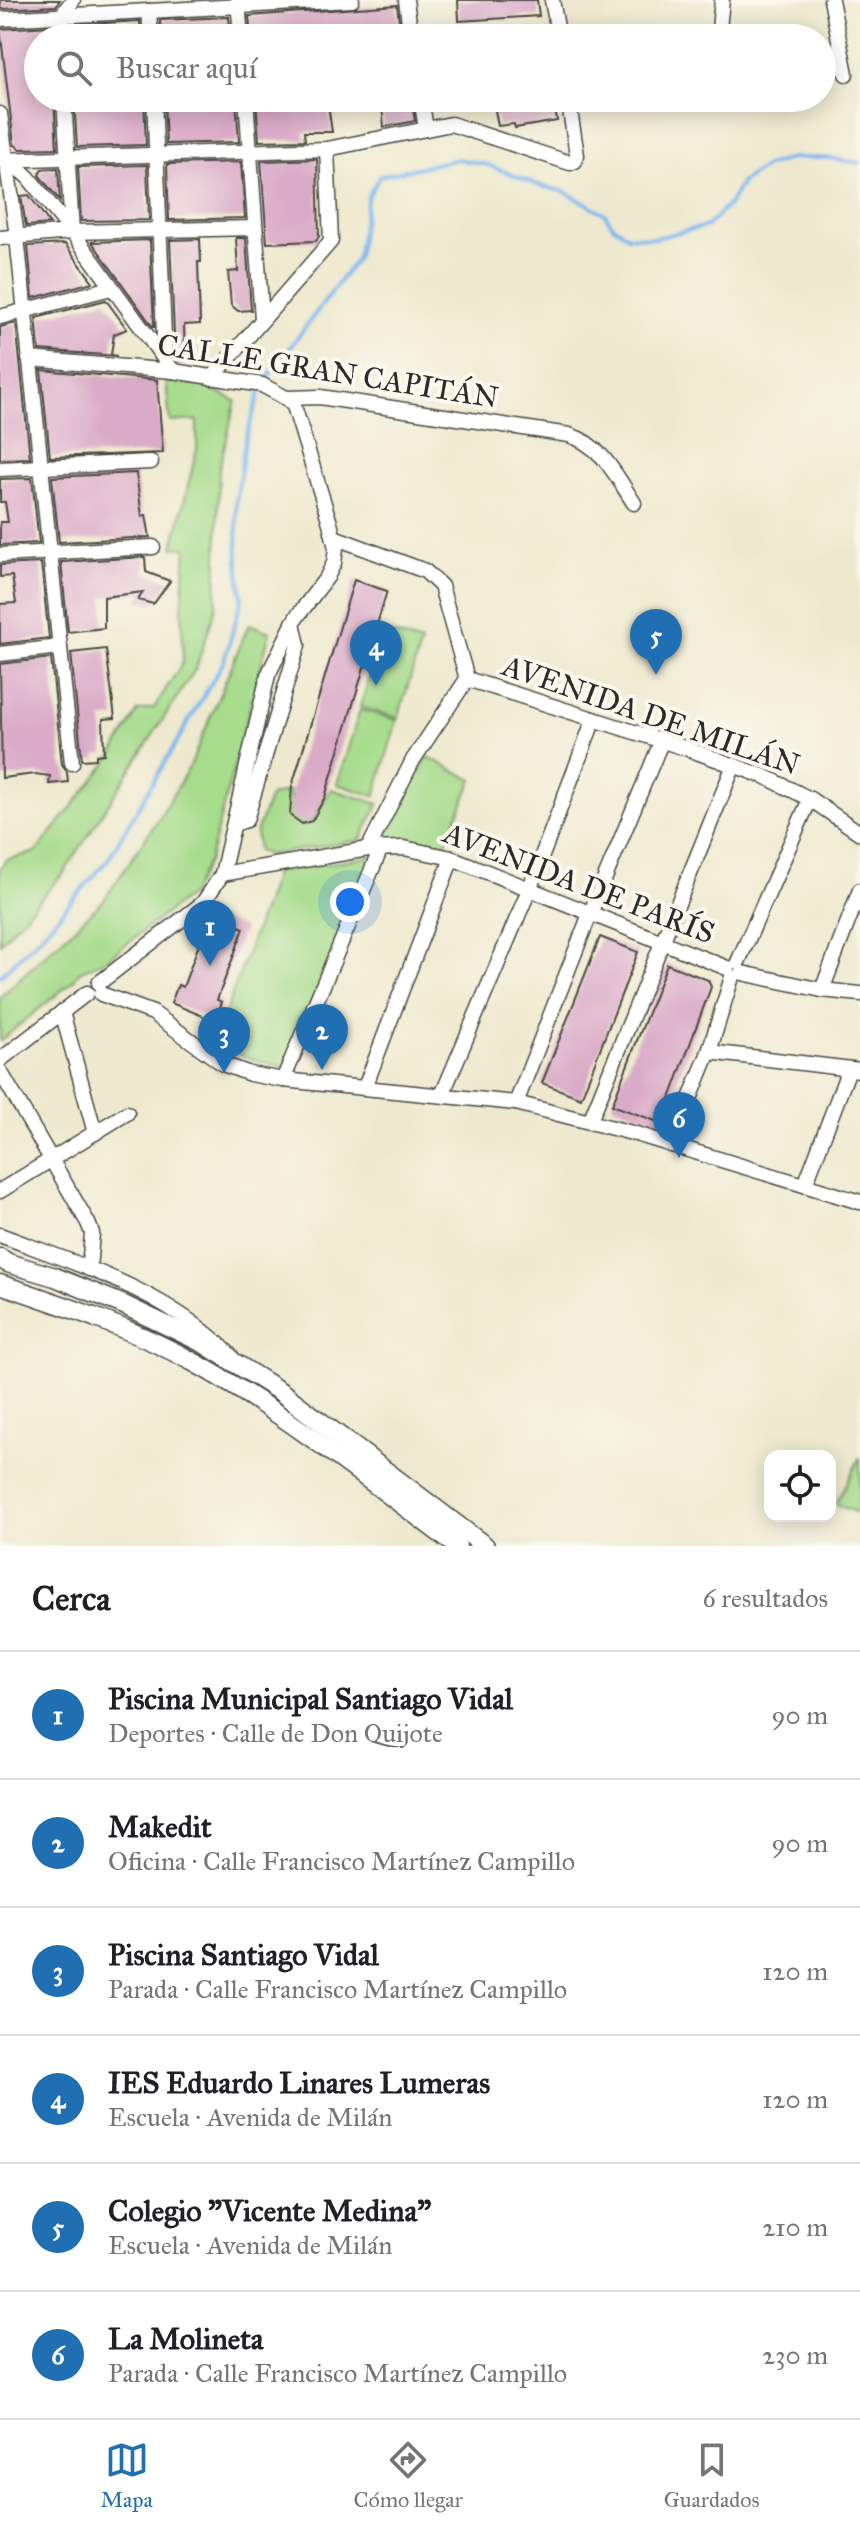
<!DOCTYPE html>
<html lang="es">
<meta charset="utf-8">
<style>
body{margin:0;font-family:"IM FELL Great Primer",serif;background:#f2f2f2;color:#202124}
.controls{position:absolute;right:24px;bottom:24px;display:grid;overflow:hidden;border-radius:16px;box-shadow:0 4px 20px #0003}
.controls button{width:72px;height:72px;display:grid;place-items:center;padding:0;border:0;border-bottom:2px solid #e0e0e0;background:#fff;color:#202124;font:40px sans-serif}
.you{position:absolute;left:350px;top:902px;width:28px;height:28px;margin:-20px;border:6px solid #fff;border-radius:50%;background:#1a73e8;box-shadow:0 0 0 12px #1a73e833}
.badge{display:grid;place-items:center;width:52px;height:52px;border-radius:50%;background:#1f6fb2;color:#fff;font-size:26px;font-weight:700}
.pin{position:absolute;translate:-50% -66px;filter:drop-shadow(0 2px 4px #0008)}
.pin::after{content:'';position:absolute;top:42px;width:28px;height:24px;background:inherit;clip-path:polygon(0 0,100% 0,50% 100%)}
.list{margin:0;padding:0;list-style:none}
h2{display:flex;justify-content:space-between;align-items:center;height:104px;margin:0;padding:0 32px;font-size:34px}
h2 small{font-size:26px;font-weight:400;color:#757577}
.list li{display:grid;grid-template-columns:52px 1fr auto;gap:24px;align-items:center;box-sizing:border-box;height:128px;padding:0 32px;border-top:2px solid #e0e0e0}
.list b{display:block;font-size:30px;white-space:nowrap}
.list p{margin:0;font-size:26px;white-space:nowrap;color:#757577}
.list em{font-size:26px;font-style:normal;color:#757577}
.icon{flex:none;width:44px;height:44px;fill:none;stroke:currentColor;stroke-width:2;stroke-linecap:round;stroke-linejoin:round}
.map{position:relative;flex:none;width:860px;height:1546px;overflow:hidden}
.search{position:absolute;background:#fff;box-shadow:0 4px 20px #0003;left:24px;right:24px;top:24px;height:88px;display:flex;align-items:center;gap:20px;box-sizing:border-box;padding:0 28px;border-radius:44px;color:#757577;font-size:30px}
.sheet{height:872px;background:#fff}
nav{display:flex;justify-content:space-around;align-items:center;box-sizing:border-box;height:112px;border-top:2px solid #e0e0e0;background:#fff;font-size:22px;color:#757577}
nav a{display:grid;justify-items:center;gap:4px}
nav .on{color:#1f6fb2}
.map>svg:first-child{display:block}
.green{fill:#a7dc8d;stroke:#69845c;stroke-width:2}
.lines{fill:none;stroke-linecap:round;stroke-linejoin:round}
.stream{stroke:#7eb8ef;stroke-width:4}
.building{fill:#daabc8}
.minor-casing{stroke:#484843;stroke-width:17}
.major-casing{stroke:#484843;stroke-width:21}
.minor{stroke:#fff;stroke-width:14}
.major{stroke:#fff;stroke-width:18}
.labels{text-anchor:middle;stroke-width:8;stroke-linejoin:round;paint-order:stroke}
.street-label{font-size:30px;fill:#2b2b2b;stroke:#fbf7ec}
</style>
<div class="map">
<svg width="860" height="1546" viewBox="0 0 860 1546">
<rect width="100%" height="100%" fill="#fbf7ec"/>
<filter id="ink" filterUnits="userSpaceOnUse"><feTurbulence type="fractalNoise" baseFrequency=".0125" numOctaves="2"/><feDisplacementMap in="SourceGraphic" scale="16" xChannelSelector="R" yChannelSelector="G"/><feConvolveMatrix kernelMatrix="1 2 1 2 8 2 1 2 1" color-interpolation-filters="sRGB"/></filter>
<filter id="wash" filterUnits="userSpaceOnUse"><feTurbulence type="fractalNoise" baseFrequency=".006" numOctaves="4" result="noise"/><feDisplacementMap in="SourceGraphic" scale="32" xChannelSelector="R" yChannelSelector="G"/><feGaussianBlur stdDeviation="1.8" result="paint"/><feColorMatrix in="noise" values="0 0 0 0 0 0 0 0 0 0 0 0 0 0 0 0 0 1.4 0 .05"/><feComposite in="paint" operator="in"/></filter>
<g filter="url(#wash)">
<rect width="100%" height="100%" fill="#eee9ce"/>
<g class="green">
<polygon points="166,380 202,385 236,401 219,469 216,607 196,668 64,873 0,943 0,868 6,860 36,852 110,759 138,711 154,708 183,662 182,612 186,548 173,547 197,449 197,420 170,422"/>
<polygon points="249,624 270,632 209,860 191,894 107,959 79,972 73,981 0,1041 0,997 104,900 161,815 191,764"/>
<polygon points="384,631 421,643 398,718 360,707"/>
<polygon points="360,710 397,720 375,796 337,784"/>
<polygon points="428,757 473,780 444,847 381,837"/>
<polygon points="331,789 379,804 360,840 268,855 258,851 256,833 270,796 289,791 292,814 301,823 312,821"/>
<polygon points="373,856 285,1068 242,1056 216,1039 276,872"/>
<polygon points="860,1457 860,1514 836,1504"/>
</g>
<g class="lines">
<polyline class="stream" points="0,976 40,937 107,861 224,661 242,599 238,560 236,502 245,441 262,385 357,258 368,196 380,176 458,159 488,165 538,185 565,192 604,213 613,226 628,236 655,238 707,226 730,203 742,182 766,166 792,158 827,158 860,163"/>
</g>
<g id="blocks">
<g class="building">
<polygon points="1,0 60,0 56,6 0,9"/>
<polygon points="458,0 537,0 539,16 459,21"/>
<polygon points="397,5 400,29 377,38 251,38 249,16"/>
<polygon points="229,17 231,38 161,38 160,20"/>
<polygon points="140,21 141,35 136,36 136,38 72,38 71,25"/>
<polygon points="51,26 52,38 38,38 38,98 54,98 57,148 20,149 14,144 0,29"/>
<polygon points="74,98 144,98 146,145 77,147"/>
<polygon points="164,98 201,98 201,102 236,100 239,142 166,144"/>
<polygon points="327,98 332,132 304,132 305,140 259,141 256,99"/>
<polygon points="387,98 411,98 415,121 384,127 382,105 388,103"/>
<polygon points="525,98 553,98 557,121 515,128 514,124 498,126 495,110 526,105"/>
<polygon points="317,159 319,236 316,241 267,243 261,161"/>
<polygon points="241,162 245,218 169,220 167,164"/>
<polygon points="147,165 149,220 81,221 78,167"/>
<polygon points="58,168 60,201 39,175 42,169"/>
<polygon points="29,195 50,224 26,226 21,196"/>
<polygon points="236,238 246,238 251,310 238,311 231,305 228,272 238,271"/>
<polygon points="200,239 201,262 198,262 200,324 184,325 185,361 178,361 175,357 170,240"/>
<polygon points="150,240 154,327 153,327 92,242"/>
<polygon points="65,244 93,282 33,298 28,246"/>
<polygon points="106,300 127,329 114,334 111,355 117,356 39,350 36,318"/>
<polygon points="16,323 30,458 0,459 0,327"/>
<polygon points="41,370 157,380 163,453 50,457"/>
<polygon points="136,473 142,516 146,515 150,537 59,542 52,477"/>
<polygon points="32,478 39,543 0,545 0,522 8,522 5,502 0,502 0,479"/>
<polygon points="145,557 146,572 170,581 155,602 153,604 138,600 143,592 104,597 104,628 68,632 61,562"/>
<polygon points="41,563 49,638 0,644 0,604 16,603 12,576 0,577 0,565"/>
<polygon points="354,580 387,591 325,797 312,821 302,824 290,815 292,786"/>
<polygon points="106,649 115,718 103,719 104,754 96,755 96,759 82,760 71,653"/>
<polygon points="51,658 62,764 67,772 68,782 49,784 50,776 35,774 2,778 0,664"/>
<polygon points="210,915 244,928 217,1000 222,1002 215,1021 171,1003 178,985 183,987"/>
<polygon points="600,937 638,952 581,1098 542,1083"/>
<polygon points="667,964 708,980 711,987 661,1123 612,1105"/>
</g>
</g>
</g>
<g filter="url(#ink)">
<use href="#blocks" fill-opacity="0" stroke="#484843" stroke-width="2"/>
<g class="lines">
<g class="minor-casing">
<g id="minor">
<polyline points="238,0 241,38"/>
<polyline points="406,0 411,38"/>
<polyline points="552,0 559,38"/>
<polyline points="831,0 846,74"/>
<polyline points="149,11 151,38"/>
<polyline points="0,19 352,0"/>
<polyline points="62,38 61,16 73,0"/>
<polyline points="718,38 722,0"/>
<polyline points="64,98 72,232"/>
<polyline points="154,98 165,360"/>
<polyline points="246,98 262,319"/>
<polyline points="421,98 426,129"/>
<polyline points="0,114 17,237 72,763"/>
<polyline points="1,160 327,149 451,124 570,163 575,161 577,155 568,98"/>
<polyline points="8,160 28,177 72,232 173,371"/>
<polyline points="0,238 72,232 255,228"/>
<polyline points="0,317 111,288"/>
<path d="M29,359L173,371L262,385L286,398L320,397L569,435C602,445 616,476 634,503"/>
<polyline points="212,378 331,241 327,149"/>
<polyline points="0,469 151,462"/>
<polyline points="334,537 425,571 441,586 467,679"/>
<polyline points="0,555 153,547"/>
<polyline points="0,654 60,647"/>
<polyline points="467,679 688,749 766,777 810,799 860,833"/>
<polyline points="234,824 246,820 298,645 293,623"/>
<polyline points="368,849 413,760 467,679"/>
<polyline points="222,874 368,849 404,848 452,858 727,968"/>
<polyline points="738,962 810,799"/>
<polyline points="742,973 822,990 860,994"/>
<polyline points="99,983 203,903 222,874 268,675 296,618 327,577 334,563 336,548 330,523 294,406 286,398"/>
<polyline points="822,990 860,890"/>
<polyline points="101,994 153,1013 223,1064 250,1074 283,1080 516,1103 636,1134 860,1202"/>
<polyline points="62,1012 95,1133"/>
<polyline points="709,1052 860,1070"/>
<polyline points="0,1060 87,993"/>
<polyline points="0,1071 88,1223 92,1233 89,1269"/>
<polyline points="283,1080 381,848"/>
<polyline points="365,1087 452,858"/>
<polyline points="442,1095 529,890 594,719"/>
<polyline points="516,1103 590,914 662,740"/>
<polyline points="590,1121 734,765"/>
<polyline points="671,1145 709,1052 732,977"/>
<polyline points="805,1185 849,1069"/>
<polyline points="0,1191 127,1113"/>
<path d="M0,1235C82,1266 169,1292 231,1356"/>
</g>
</g>
<g class="major-casing">
<g id="major">
<polyline points="0,1258 8,1263 55,1277 124,1305 203,1343 281,1392 485,1546"/>
<path d="M0,1284C66,1306 136,1330 197,1364C289,1416 373,1483 457,1546"/>
</g>
</g>
<use href="#minor" class="minor"/>
<use href="#major" class="major"/>
</g>
</g>
<g class="labels">
<g class="street-label">
<text transform="translate(328 371) rotate(9)" y="10">CALLE GRAN CAPITÁN</text>
<text transform="translate(651 715) rotate(19)" y="10">AVENIDA DE MILÁN</text>
<text transform="translate(579 883) rotate(21)" y="10">AVENIDA DE PARÍS</text>
</g>
</g>
</svg>
<div class="controls">
<button><svg class="icon" aria-label="locate" viewBox="0 0 24 24"><circle cx="12" cy="12" r="6"/><path d="M12 2v4M12 18v4M2 12h4M18 12h4"/></svg></button>
</div>
<div class="you"></div>
<div class="pin badge" style="left:210px;top:966px">1</div>
<div class="pin badge" style="left:322px;top:1070px">2</div>
<div class="pin badge" style="left:224px;top:1073px">3</div>
<div class="pin badge" style="left:376px;top:686px">4</div>
<div class="pin badge" style="left:656px;top:675px">5</div>
<div class="pin badge" style="left:679px;top:1158px">6</div>
<div class="search"><svg class="icon" aria-label="search" viewBox="0 0 24 24"><circle cx="10" cy="10" r="6"/><path d="M15 15l6 6"/></svg>Buscar aquí</div>
</div>
<section class="sheet">
<h2>Cerca<small>6 resultados</small></h2>
<ul class="list">
<li><span class="badge">1</span><div><b>Piscina Municipal Santiago Vidal</b><p>Deportes · Calle de Don Quijote</p></div><em>90 m</em></li>
<li><span class="badge">2</span><div><b>Makedit</b><p>Oficina · Calle Francisco Martínez Campillo</p></div><em>90 m</em></li>
<li><span class="badge">3</span><div><b>Piscina Santiago Vidal</b><p>Parada · Calle Francisco Martínez Campillo</p></div><em>120 m</em></li>
<li><span class="badge">4</span><div><b>IES Eduardo Linares Lumeras</b><p>Escuela · Avenida de Milán</p></div><em>120 m</em></li>
<li><span class="badge">5</span><div><b>Colegio &quot;Vicente Medina&quot;</b><p>Escuela · Avenida de Milán</p></div><em>210 m</em></li>
<li><span class="badge">6</span><div><b>La Molineta</b><p>Parada · Calle Francisco Martínez Campillo</p></div><em>230 m</em></li>
</ul>
</section>
<nav>
<a class="on"><svg class="icon" aria-label="map" viewBox="0 0 24 24"><path d="M3 6l6-2 6 2 6-2v14l-6 2-6-2-6 2zM9 4v14M15 6v14"/></svg>Mapa</a>
<a><svg class="icon" aria-label="directions" viewBox="0 0 24 24"><path d="M12 3l9 9-9 9-9-9zM9 14v-3h6M13 9l2 2-2 2"/></svg>Cómo llegar</a>
<a><svg class="icon" aria-label="saved" viewBox="0 0 24 24"><path d="M7 4h10v16l-5-4-5 4z"/></svg>Guardados</a>
</nav>
